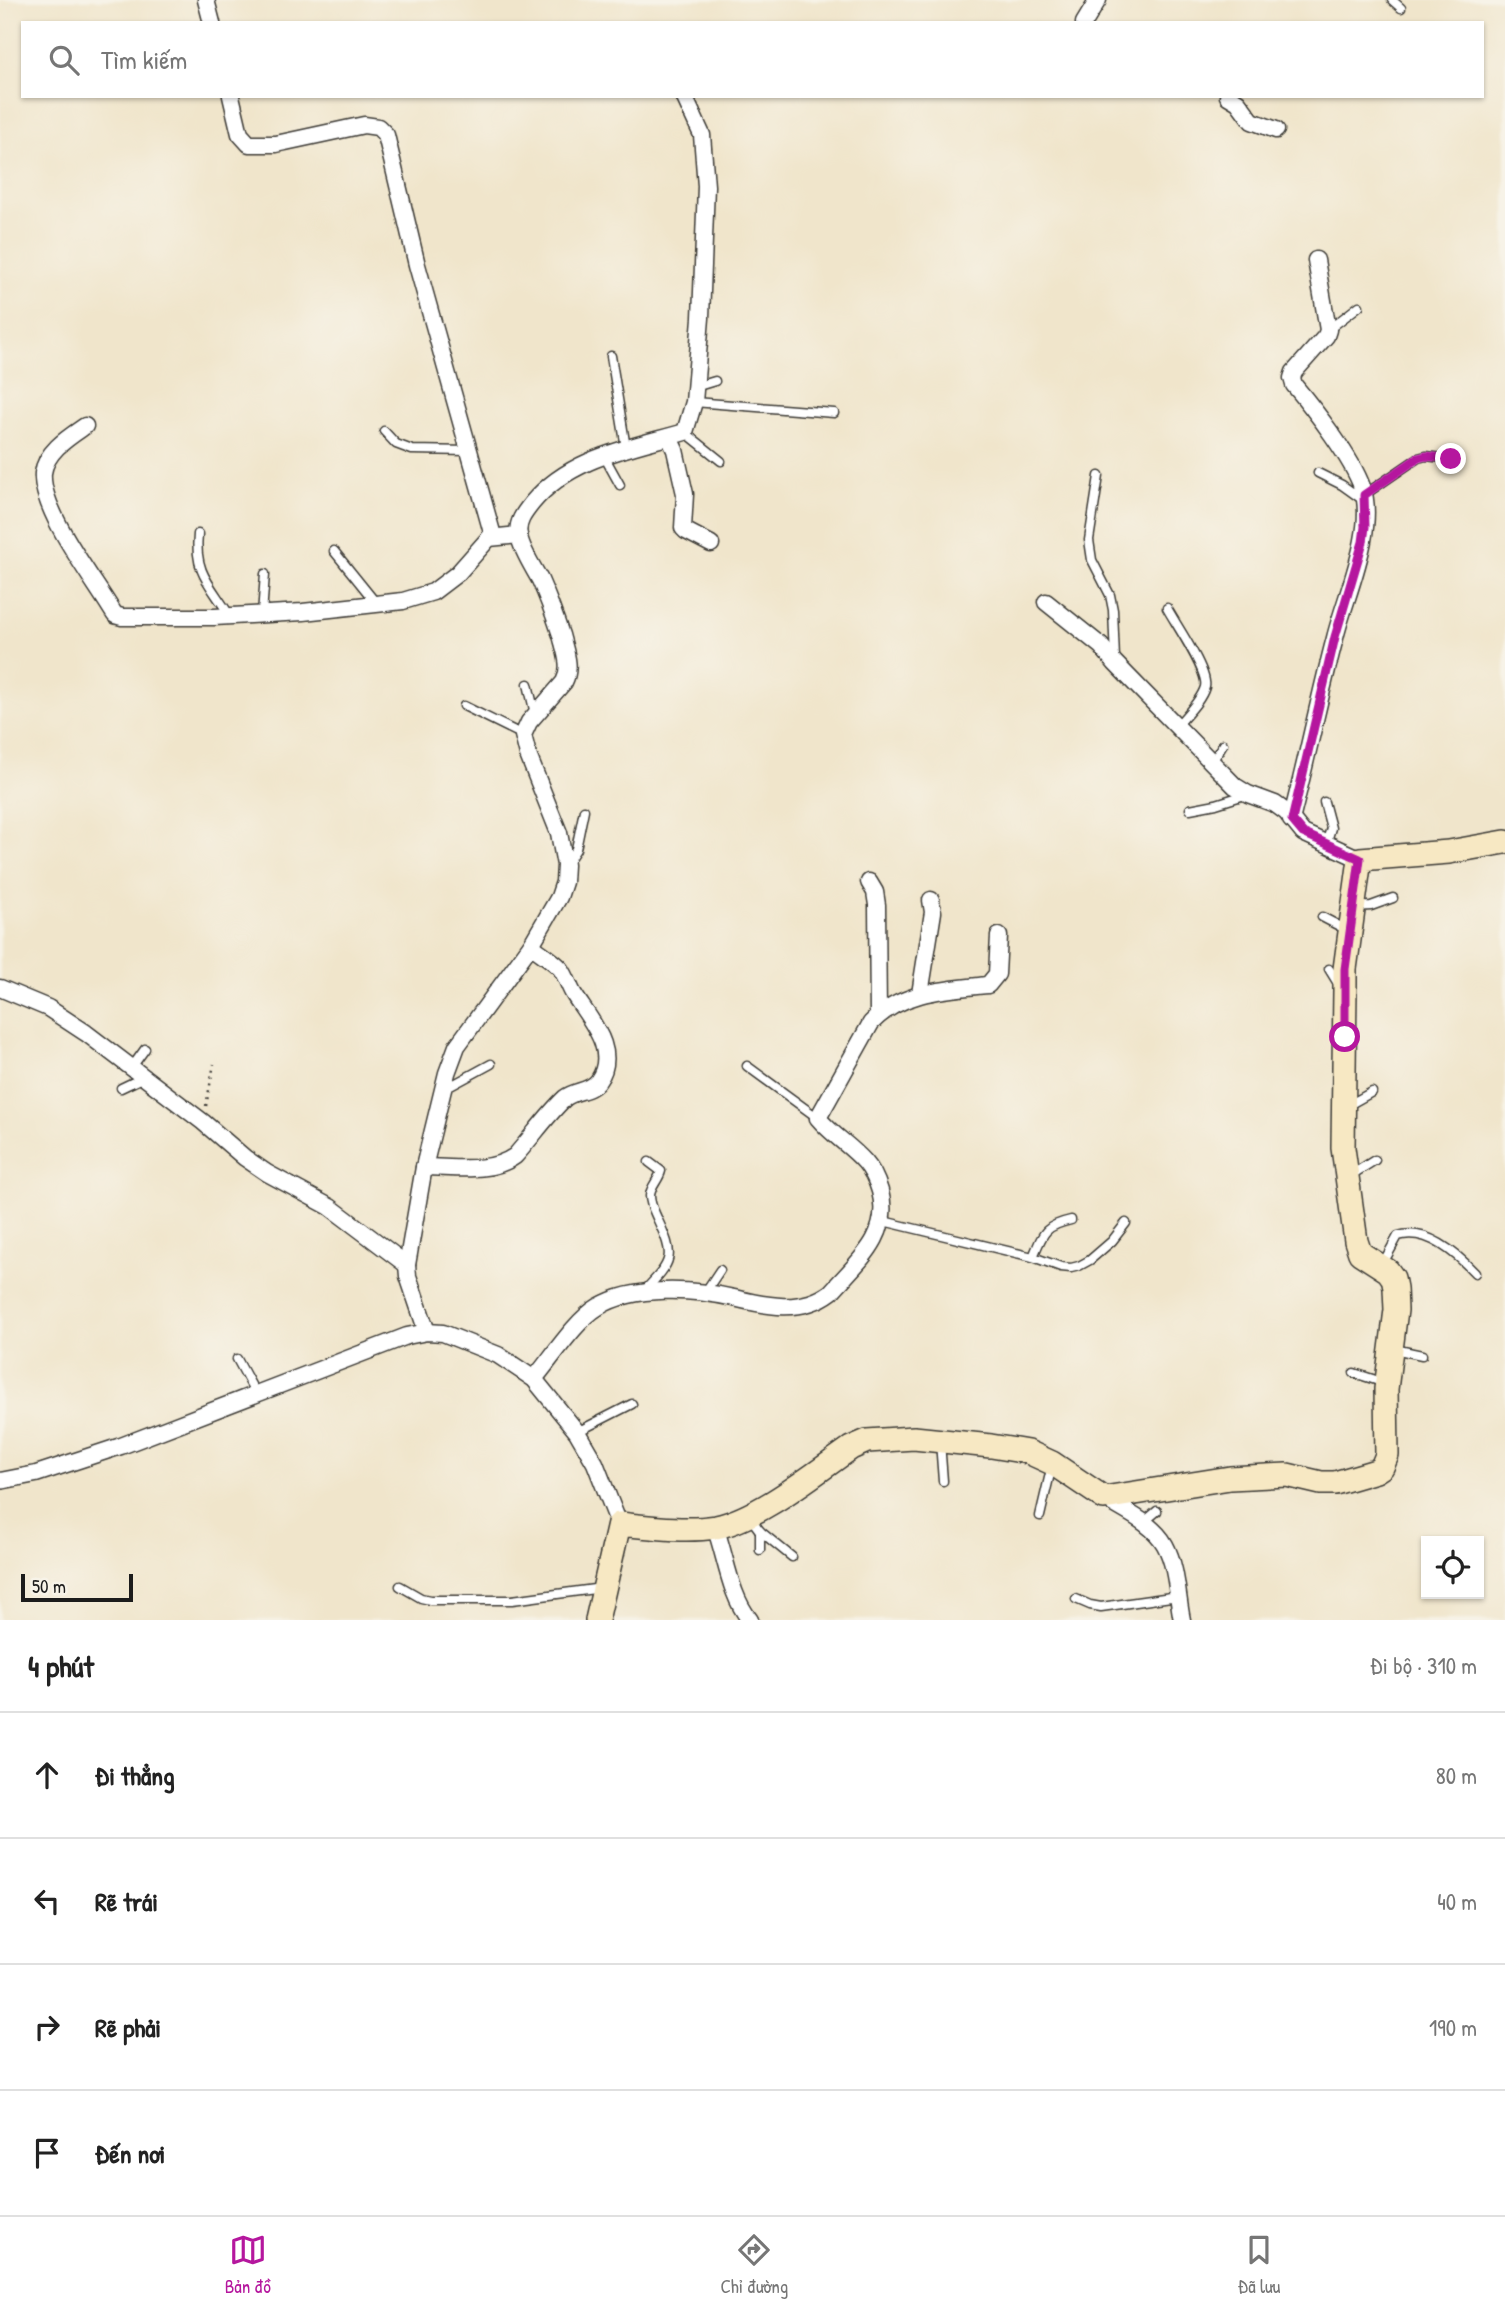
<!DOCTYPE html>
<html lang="vi">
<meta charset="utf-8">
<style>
body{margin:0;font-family:"Patrick Hand",sans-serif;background:#f6f6f6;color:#222}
.controls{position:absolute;right:21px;bottom:21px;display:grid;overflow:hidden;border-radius:0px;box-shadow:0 2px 5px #0004}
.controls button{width:63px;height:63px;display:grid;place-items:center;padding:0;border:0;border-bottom:2px solid #e0e0e0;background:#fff;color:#222;font:35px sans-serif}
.scale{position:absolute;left:21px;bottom:18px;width:112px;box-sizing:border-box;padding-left:7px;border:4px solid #1c1c1c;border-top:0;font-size:19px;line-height:24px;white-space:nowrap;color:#1c1c1c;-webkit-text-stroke:5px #f7f3e8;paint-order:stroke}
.stop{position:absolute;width:21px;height:21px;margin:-16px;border:5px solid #b5179e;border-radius:50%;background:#fff}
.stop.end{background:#b5179e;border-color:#fff;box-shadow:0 2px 7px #0008}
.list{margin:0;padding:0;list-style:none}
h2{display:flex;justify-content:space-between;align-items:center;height:91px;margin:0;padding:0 28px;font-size:30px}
h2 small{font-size:23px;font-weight:400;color:#767676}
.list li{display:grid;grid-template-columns:46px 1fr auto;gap:21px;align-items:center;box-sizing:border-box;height:126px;padding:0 28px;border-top:2px solid #e0e0e0}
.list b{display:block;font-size:26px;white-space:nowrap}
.list em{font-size:23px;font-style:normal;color:#767676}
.icon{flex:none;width:38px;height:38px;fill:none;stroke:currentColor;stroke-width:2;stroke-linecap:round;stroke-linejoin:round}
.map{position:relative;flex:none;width:1505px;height:1620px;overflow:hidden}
.search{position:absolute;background:#fff;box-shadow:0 2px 5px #0004;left:21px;right:21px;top:21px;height:77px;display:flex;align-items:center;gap:18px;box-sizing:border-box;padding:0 24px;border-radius:0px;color:#767676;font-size:26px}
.sheet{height:595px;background:#fff}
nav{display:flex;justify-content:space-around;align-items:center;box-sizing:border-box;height:98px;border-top:2px solid #e0e0e0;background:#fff;font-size:19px;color:#767676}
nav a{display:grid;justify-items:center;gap:4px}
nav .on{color:#b5179e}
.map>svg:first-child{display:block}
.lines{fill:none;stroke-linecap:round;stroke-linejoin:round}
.lane-casing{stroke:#3c3a36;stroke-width:11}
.street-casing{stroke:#3c3a36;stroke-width:19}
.secondary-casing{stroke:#3c3a36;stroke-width:26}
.path{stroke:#3c3a36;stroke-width:2.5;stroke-dasharray:2 5;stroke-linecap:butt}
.lane{stroke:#fff;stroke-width:8}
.street{stroke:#fff;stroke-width:16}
.secondary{stroke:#f7e8c3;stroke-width:23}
.route{stroke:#b5179e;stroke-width:9}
</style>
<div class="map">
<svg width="1505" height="1620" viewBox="0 0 1505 1620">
<rect width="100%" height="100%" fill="#f7f3e8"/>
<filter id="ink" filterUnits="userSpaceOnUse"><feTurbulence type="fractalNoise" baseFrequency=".0143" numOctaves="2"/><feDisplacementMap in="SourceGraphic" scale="14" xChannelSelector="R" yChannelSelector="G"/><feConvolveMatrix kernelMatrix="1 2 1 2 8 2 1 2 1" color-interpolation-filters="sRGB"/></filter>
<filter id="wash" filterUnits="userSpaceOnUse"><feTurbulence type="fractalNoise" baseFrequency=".00686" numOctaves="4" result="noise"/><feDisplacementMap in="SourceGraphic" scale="28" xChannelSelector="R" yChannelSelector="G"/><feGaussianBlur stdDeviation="1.57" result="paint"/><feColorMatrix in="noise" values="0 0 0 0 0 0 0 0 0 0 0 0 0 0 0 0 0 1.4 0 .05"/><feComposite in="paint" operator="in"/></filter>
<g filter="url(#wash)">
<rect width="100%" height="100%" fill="#f0e5cb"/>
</g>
<g filter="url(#ink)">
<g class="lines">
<g class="lane-casing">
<g id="lane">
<polyline points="1392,0 1401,8"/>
<polyline points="1328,330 1359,306"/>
<polyline points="611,356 626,448"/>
<polyline points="695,387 715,381"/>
<polyline points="694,402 834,413"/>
<polyline points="384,431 396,444 412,450 469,451"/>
<polyline points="685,432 721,461"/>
<polyline points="604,456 620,485"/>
<polyline points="1318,473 1342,485 1363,500"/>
<polyline points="1099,476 1089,540 1092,560 1110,595 1113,610 1115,659"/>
<polyline points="1364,495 1418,458 1426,456 1452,459"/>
<path d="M198,534C194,573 210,584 230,616"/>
<polyline points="334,551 376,603"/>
<path d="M1167,608C1175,623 1209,672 1205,687C1201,701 1185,716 1176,727"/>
<polyline points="262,614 265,574"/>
<polyline points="528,684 535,714"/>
<polyline points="464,706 523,735"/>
<polyline points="1212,762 1223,744"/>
<polyline points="1324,802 1331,828 1326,844"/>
<polyline points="1190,809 1216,804 1248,794"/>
<polyline points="567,863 576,849 584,810"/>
<polyline points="1355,907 1371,906 1393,898"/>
<polyline points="1322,917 1347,930"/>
<polyline points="1329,969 1340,987"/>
<polyline points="747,1066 818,1118"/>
<polyline points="132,1067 145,1049"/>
<polyline points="121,1088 144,1077"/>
<polyline points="445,1089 491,1064"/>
<polyline points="1347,1106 1372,1092"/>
<polyline points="1348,1177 1375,1160"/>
<polyline points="883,1221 1033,1257 1061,1267 1071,1268 1079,1266 1090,1260 1112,1241 1126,1223"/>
<path d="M1033,1257C1043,1233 1044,1226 1071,1220"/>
<path d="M1382,1265L1398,1236C1427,1227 1457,1254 1475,1273"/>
<path d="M644,1291C674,1260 675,1257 657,1218C654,1211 650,1204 650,1196C650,1187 659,1180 661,1171L649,1162"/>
<polyline points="704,1294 720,1270"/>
<polyline points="1394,1349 1422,1355"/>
<polyline points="237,1359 256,1394"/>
<polyline points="1354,1373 1385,1383"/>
<polyline points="577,1432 632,1404"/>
<polyline points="940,1442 943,1481"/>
<polyline points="749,1516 760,1531 792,1557"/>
<polyline points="1040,1516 1052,1465"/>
<polyline points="1143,1523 1157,1511"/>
<polyline points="760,1531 760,1550"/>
<polyline points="400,1586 421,1598 430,1600 512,1600 602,1588"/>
<polyline points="1076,1599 1090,1605 1101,1607 1178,1596"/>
</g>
</g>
<g class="street-casing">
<g id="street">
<polyline points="206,0 212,23"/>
<polyline points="1084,23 1098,0"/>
<polyline points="231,96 240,134 249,144 276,144 364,125 378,127 386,135 417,265 493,536"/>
<polyline points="1228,96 1238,102 1252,121 1276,130"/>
<path d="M85,426C69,437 46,451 43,473C40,509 91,576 110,607L115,615L122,617H214L303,612L403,601L433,592L458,573L489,538L519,535"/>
<polyline points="669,437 675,450 685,494 683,528 686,531 711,544"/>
<polyline points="1046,602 1101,646 1115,663 1235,786 1248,794 1275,804 1286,812 1303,833 1360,859"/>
<path d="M1291,820C1307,759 1319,698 1335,638C1345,596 1377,529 1362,487C1352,458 1314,409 1294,385L1292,378L1294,372L1326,336L1328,330L1316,260"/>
<polyline points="869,882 875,892 877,905 878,1016"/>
<polyline points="0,988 48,1008 86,1033 203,1122 245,1158 267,1173 330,1207 407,1265"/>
<polyline points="920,994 933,912 931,900"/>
<path d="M424,1167C454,1167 490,1174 515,1156C532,1137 547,1115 565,1098C575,1090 590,1092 598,1081C620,1050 588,1018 573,993C569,986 566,976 561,969C553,960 540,953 531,945"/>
<path d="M427,1332L408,1276L407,1265L424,1167L447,1073L457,1046L531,945L559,897L564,882L565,865L559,833L528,755L523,735L529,722L564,682C572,667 565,651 561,635C555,617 548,598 540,580C533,567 522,551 519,536C516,523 524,513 532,503C570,457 631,448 685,432L694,402L701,318L706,186L702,135L684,96"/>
<path d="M534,1379C551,1359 576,1320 598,1307C634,1285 694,1289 734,1298C766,1306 802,1314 831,1292C858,1261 892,1236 880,1191C877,1181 872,1170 865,1162C851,1146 832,1135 818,1118L871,1023C901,991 947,989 988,985L997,974L999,936"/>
<polyline points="0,1481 36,1474 121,1446 407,1336 427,1332 443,1333 498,1355 534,1379 577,1432 595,1463 619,1524"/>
<path d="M1104,1498C1124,1511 1153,1523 1165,1545C1177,1567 1177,1596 1182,1620"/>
<path d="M715,1527C726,1557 730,1596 750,1620"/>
</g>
</g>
<g class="secondary-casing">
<path id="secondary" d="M597,1620L619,1524C650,1527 685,1532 716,1527C758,1519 815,1473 851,1448L867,1441L914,1438L991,1446L1028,1452L1052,1463L1104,1498L1230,1478L1287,1475L1321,1483H1335L1376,1471L1382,1467L1387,1455L1386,1389L1396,1310L1395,1288L1393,1278L1388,1271L1360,1253L1356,1241L1343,1148L1345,990V969L1360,859L1449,852L1505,842"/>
</g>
<polyline class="path" points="206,1106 214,1064"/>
<use href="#lane" class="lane"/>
<use href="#street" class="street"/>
<use href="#secondary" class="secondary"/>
</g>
</g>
<g class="lines" filter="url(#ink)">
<polyline class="route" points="1345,1037 1345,969 1360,859 1303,833 1292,820 1335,637 1363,542 1365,527 1364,495 1418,458 1426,456 1451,459"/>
</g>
</svg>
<div class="controls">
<button><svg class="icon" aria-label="locate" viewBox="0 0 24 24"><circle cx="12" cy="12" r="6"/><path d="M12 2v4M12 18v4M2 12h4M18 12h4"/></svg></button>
</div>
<div class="scale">50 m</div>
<div class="stop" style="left:1345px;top:1037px"></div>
<div class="stop end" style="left:1451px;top:459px"></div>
<div class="search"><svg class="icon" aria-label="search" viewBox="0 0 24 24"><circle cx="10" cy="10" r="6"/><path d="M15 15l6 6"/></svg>Tìm kiếm</div>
</div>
<section class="sheet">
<h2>4 phút<small>Đi bộ · 310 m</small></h2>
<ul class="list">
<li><svg class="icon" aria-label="ahead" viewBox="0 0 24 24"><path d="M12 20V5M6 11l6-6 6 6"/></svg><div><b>Đi thẳng</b></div><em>80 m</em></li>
<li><svg class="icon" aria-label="left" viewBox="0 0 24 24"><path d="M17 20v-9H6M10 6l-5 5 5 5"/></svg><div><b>Rẽ trái</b></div><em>40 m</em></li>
<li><svg class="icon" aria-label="right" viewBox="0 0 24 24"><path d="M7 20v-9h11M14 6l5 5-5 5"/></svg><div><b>Rẽ phải</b></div><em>190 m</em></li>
<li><svg class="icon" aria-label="arrive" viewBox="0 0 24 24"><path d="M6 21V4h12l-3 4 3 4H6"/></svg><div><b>Đến nơi</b></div></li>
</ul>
</section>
<nav>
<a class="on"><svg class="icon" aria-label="map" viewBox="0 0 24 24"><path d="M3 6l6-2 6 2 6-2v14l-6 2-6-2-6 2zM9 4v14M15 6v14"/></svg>Bản đồ</a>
<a><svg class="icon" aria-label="directions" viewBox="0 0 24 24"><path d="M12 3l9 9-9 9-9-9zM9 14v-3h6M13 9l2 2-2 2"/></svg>Chỉ đường</a>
<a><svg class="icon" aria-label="saved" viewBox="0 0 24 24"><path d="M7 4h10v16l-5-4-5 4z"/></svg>Đã lưu</a>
</nav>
